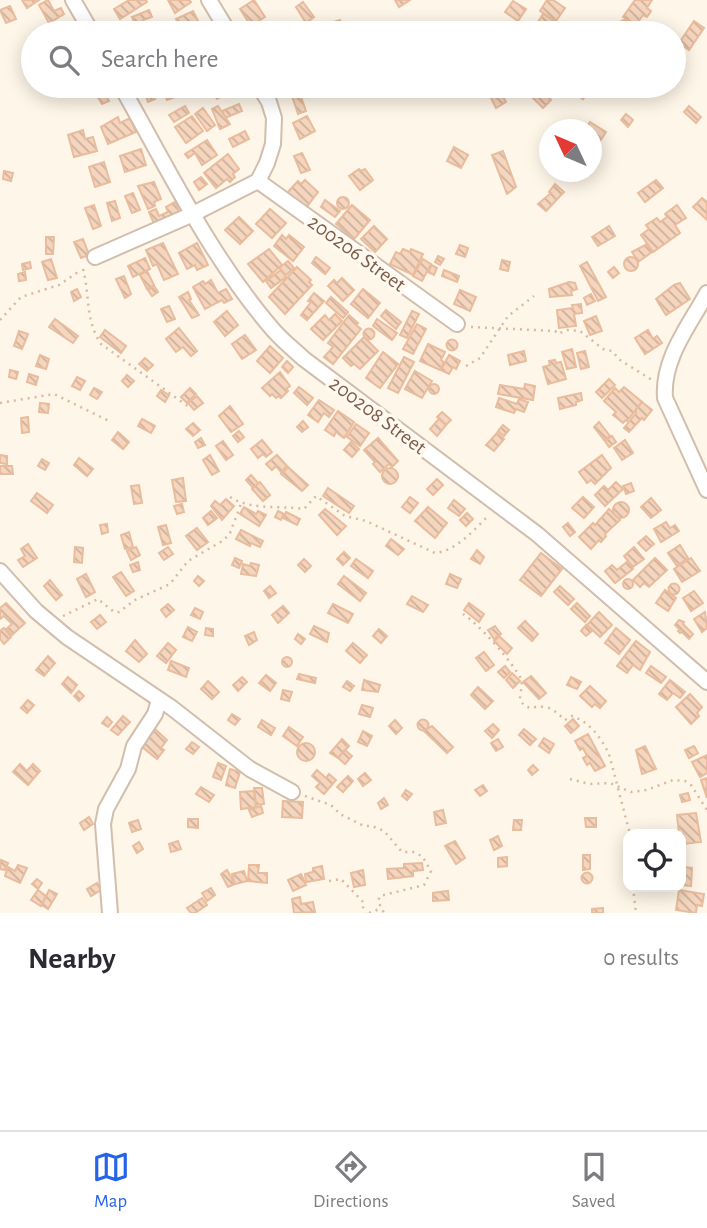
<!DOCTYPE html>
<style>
body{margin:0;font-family:"Alegreya Sans",sans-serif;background:#f7f7f7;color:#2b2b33}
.controls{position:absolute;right:21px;bottom:21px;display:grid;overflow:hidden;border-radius:14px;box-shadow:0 4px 18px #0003}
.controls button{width:63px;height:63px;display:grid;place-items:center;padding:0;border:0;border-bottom:2px solid #e1e1e2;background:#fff;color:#2b2b33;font:35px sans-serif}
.compass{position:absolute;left:539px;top:119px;width:63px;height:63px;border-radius:50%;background:#fff;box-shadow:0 4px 18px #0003;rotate:314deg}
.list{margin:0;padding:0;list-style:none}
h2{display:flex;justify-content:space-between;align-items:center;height:91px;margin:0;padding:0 28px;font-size:30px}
h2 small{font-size:23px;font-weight:400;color:#7c7c81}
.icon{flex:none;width:38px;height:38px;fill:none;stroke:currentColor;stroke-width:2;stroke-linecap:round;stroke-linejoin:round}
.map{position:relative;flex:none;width:707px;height:913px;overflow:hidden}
.search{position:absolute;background:#fff;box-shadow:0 4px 18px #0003;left:21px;right:21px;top:21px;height:77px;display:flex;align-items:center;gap:18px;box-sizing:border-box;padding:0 24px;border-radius:38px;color:#7c7c81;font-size:26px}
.sheet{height:217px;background:#fff}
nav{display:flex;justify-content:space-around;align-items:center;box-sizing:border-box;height:98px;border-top:2px solid #e1e1e2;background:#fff;font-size:19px;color:#7c7c81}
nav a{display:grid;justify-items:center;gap:4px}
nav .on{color:#2563eb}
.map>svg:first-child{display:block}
.building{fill:url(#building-back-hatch);stroke:#e9bc9d;stroke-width:2}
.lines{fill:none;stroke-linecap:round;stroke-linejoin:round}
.street-casing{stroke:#d1beac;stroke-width:18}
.path{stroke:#dbb9a0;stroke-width:2.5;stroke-dasharray:2 5;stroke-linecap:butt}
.street{stroke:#fff;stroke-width:14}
.labels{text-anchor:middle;stroke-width:7;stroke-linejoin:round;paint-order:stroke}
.street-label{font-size:21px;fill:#7a5c49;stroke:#fff9ef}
</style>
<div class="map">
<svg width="707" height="913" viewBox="0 0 707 913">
<defs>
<pattern id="building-back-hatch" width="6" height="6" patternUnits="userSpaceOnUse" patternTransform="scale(1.75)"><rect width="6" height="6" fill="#f5d5bd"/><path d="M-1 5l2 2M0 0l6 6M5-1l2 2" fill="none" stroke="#cbb09c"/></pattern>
</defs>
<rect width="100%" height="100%" fill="#fef6e8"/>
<g class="building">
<polygon points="22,0 39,0 27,8"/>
<polygon points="48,0 54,11 61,8 64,14 49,23 39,5"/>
<polygon points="129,0 146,0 147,2 120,19 114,9"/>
<polygon points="168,0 189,0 191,2 175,13"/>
<polygon points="254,0 265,17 251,26 240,9"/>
<polygon points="395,0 410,0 399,7"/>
<polygon points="547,0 553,0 565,8 556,21 540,11"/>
<polygon points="635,0 652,0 647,8 651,11 647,17 643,15 636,25 623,17"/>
<polygon points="513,1 526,9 518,21 505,12"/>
<polygon points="303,2 314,17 306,23 296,7"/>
<polygon points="10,6 16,19 6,23 0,10"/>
<polygon points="149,10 152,17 143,20 145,26 125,33 122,25 134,21 132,17"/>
<polygon points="193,11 201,27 183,33 176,19"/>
<polygon points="543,14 557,23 552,31 538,22"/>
<circle cx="625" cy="27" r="7"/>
<polygon points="340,20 343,28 329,32 327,24"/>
<polygon points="694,21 704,28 689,50 679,43"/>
<polygon points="536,23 549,32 548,33 529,33"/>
<polygon points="268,24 274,33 254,33"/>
<polygon points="65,26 68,33 59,33 57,30"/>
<polygon points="98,86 101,86 109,101 102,104 93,89"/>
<polygon points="161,86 170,86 175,97 167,100"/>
<polygon points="209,86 230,86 233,90 217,99"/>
<polygon points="279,86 297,86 298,88 281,93"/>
<polygon points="406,86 416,86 419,92 412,96"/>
<polygon points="485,86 497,86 506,102 496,108"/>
<polygon points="502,86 514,86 509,92"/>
<polygon points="529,86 549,86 553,90 547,96 551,100 543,108 525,90"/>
<polygon points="574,86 589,86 591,88 583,99 570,90"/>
<polygon points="148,88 155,99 148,102 144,91"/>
<polygon points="300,94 306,111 298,114 292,96"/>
<polygon points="239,104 242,111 225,118 222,111"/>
<polygon points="185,106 189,113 174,122 169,115"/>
<polygon points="218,106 230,124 220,129 212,109"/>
<polygon points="689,106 701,117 696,123 684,112"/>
<polygon points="203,108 215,125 207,131 195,114"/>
<polygon points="626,114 633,120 628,127 621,120"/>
<polygon points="192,116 203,131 186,143 175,127"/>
<polygon points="307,116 315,131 300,139 293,123"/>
<polygon points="118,117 120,123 130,118 136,132 108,144 101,127"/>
<polygon points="590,122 606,132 592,153 592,130 585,130"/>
<polygon points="83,130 85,139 93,137 97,151 74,157 68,135"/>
<polygon points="245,131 249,139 233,147 229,139"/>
<polygon points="207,140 217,155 202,165 195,153 188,158 185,154"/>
<polygon points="454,147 468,155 461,168 447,161"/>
<polygon points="141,149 146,165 125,172 120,156"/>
<polygon points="503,151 516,187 507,194 492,155"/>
<polygon points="302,153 310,170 301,173 294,156"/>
<polygon points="228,154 239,169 233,174 235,177 230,182 227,179 216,188 204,173"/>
<polygon points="104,162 110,182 95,187 89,167"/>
<polygon points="359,169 361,171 365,169 373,180 360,190 349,176"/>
<polygon points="4,171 13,173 11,181 3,179"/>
<polygon points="201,177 207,184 199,190 194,182"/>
<polygon points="305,180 318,192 305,209 287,193 298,181 301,184"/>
<polygon points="656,180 663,188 645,202 638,193"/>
<polygon points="154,182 161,199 154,202 155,206 148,209 138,186"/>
<polygon points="555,184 564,192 546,211 538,204 551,193 549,192"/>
<polygon points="133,193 140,210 132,213 125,196"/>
<circle cx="343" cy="203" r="6"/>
<polygon points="702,198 707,202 707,220 693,207"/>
<polygon points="325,200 340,211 335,217 321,207"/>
<polygon points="115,201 120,218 112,221 107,203"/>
<polygon points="175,202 181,215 155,226 149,212 156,209 159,216 168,212 166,207"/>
<polygon points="94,205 101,226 93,229 85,208"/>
<polygon points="352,205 370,220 354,239 336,224"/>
<polygon points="677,205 686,218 675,225 680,233 653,252 641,235 649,229 646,225 657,218 660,222 667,217 665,214"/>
<polygon points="270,209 286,223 272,238 256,224"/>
<polygon points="239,217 253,231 240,244 225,230"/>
<polygon points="374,226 387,239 375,252 361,239"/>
<polygon points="609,226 615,236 598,246 592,237"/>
<polygon points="282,235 286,239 289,235 304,247 293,261 274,246"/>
<polygon points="46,237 54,237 53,254 46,254"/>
<polygon points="83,239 89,255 81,258 74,242"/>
<polygon points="163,243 178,274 164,280 157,264 153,266 146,250"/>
<polygon points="197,243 208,265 197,270 195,265 187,269 179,253"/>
<polygon points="647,244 652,252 638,262 632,252"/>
<polygon points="460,245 468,248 465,257 456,254"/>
<polygon points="269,249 282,265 263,282 248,264"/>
<polygon points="403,249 410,252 411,249 423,254 413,275 390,264 396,252 400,254"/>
<polygon points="438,256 444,259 440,265 435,262"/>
<polygon points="316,257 330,268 325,274 312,263"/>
<circle cx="631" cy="264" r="7"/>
<polygon points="145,258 150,269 133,277 128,266"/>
<polygon points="51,259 57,278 48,280 42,262"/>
<polygon points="423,259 431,264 422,281 413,276"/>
<polygon points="502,260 510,262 508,271 500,269"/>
<polygon points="288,261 294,268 286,275 279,268"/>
<polygon points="30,262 31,268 23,270 22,264"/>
<polygon points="587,262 606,297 598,301 580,266"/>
<polygon points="432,265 437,268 434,275 428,272"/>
<polygon points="297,267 311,280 309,282 312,285 285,314 269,297"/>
<polygon points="614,267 619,273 613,278 608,272"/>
<polygon points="281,270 286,277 271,288 266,281"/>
<polygon points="444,270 459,276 457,282 442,276"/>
<polygon points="147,271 154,285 147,289 140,275"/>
<polygon points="25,272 26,280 19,281 18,274"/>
<polygon points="124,276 131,294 125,298 116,279"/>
<polygon points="342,278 354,290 343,301 328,286 334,280 337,283"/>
<polygon points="211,280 218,293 226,289 232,299 224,303 222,300 205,309 193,287 203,281 205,284"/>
<polygon points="569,282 575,283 577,289 571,291 572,295 550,297 549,289"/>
<polygon points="680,283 690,299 666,315 656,299 674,285"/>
<polygon points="154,286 158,292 152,296 148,290"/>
<polygon points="77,289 81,297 74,301 71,292"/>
<polygon points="363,289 380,303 368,318 351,304"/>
<polygon points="460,290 476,297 470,311 454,304"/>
<polygon points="188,292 191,299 189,300 199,315 192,318 179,297"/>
<polygon points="314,293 324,301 307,320 301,315 311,302 308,301"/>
<polygon points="591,294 595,301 587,305 584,298"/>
<polygon points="331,297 348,312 343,318 326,303"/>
<polygon points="581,304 582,313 574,314 576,326 559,328 557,310 573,308 572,305"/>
<polygon points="169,306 175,319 167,322 161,309"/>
<polygon points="386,310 401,322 396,329 381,316"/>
<polygon points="227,311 238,325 225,336 214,322"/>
<polygon points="412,311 419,314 407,338 400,335"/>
<polygon points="335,314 342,321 323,340 311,329 325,315 329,320"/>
<polygon points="349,315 358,323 356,325 361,329 333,364 324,357 333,347 328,343"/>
<polygon points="596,316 602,331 590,335 584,321"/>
<polygon points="55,319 78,336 73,343 49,327"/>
<polygon points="377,319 397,333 392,340 373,326"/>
<polygon points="417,324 426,329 413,354 403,349"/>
<polygon points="179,328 197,351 191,356 183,347 176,352 166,339"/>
<circle cx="369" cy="334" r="5.5"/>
<polygon points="105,330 126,346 121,353 100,337"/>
<polygon points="648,330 653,339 657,336 662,343 645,354 635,338"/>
<polygon points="19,331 28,334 22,349 14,346"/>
<polygon points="245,335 256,350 242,359 232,344"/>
<polygon points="364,337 378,351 360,369 354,364 351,366 343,358"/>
<circle cx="452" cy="345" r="5.5"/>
<polygon points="428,344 445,352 441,360 444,362 440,370 420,361"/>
<polygon points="270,346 283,358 270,373 257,361"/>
<polygon points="572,349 576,367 567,369 562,352"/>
<polygon points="524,351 526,361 510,365 508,355"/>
<polygon points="585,351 589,367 581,369 577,353"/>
<polygon points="383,352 398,364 380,388 366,378"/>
<polygon points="40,355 49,359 46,369 36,366"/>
<polygon points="449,355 460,361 456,369 453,367 449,374 441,370"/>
<polygon points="404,357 414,362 398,393 388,388"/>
<polygon points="145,358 153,365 147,371 139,364"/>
<polygon points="555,360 556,363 561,362 566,379 548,384 543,367 550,365 549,361"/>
<polygon points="287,361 293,367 288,373 282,367"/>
<polygon points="10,370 18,372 16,379 9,377"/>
<polygon points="415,371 432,381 422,398 405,389"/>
<polygon points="280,372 290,386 286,389 288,391 281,398 279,396 276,398 272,394 270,396 262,388"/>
<polygon points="29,374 38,377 36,385 27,382"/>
<polygon points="127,375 134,381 128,387 122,381"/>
<polygon points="77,377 85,381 80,390 72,386"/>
<polygon points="609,379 615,385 602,398 596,392"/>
<polygon points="525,384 535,386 533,400 498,394 500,385 524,389"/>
<circle cx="434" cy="389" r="5"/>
<polygon points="299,387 313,398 307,405 294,393"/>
<polygon points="624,387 642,402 627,421 626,420 623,423 613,415 616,412 604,401 615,388 619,392"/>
<polygon points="94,388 102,392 97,399 90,395"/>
<polygon points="190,388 196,394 187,403 181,397"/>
<polygon points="161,390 169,395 165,402 157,396"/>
<polygon points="581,393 582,400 576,402 576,405 560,409 558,398"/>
<polygon points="197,396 203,403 194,410 188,403"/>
<polygon points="499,398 517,404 519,399 528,402 524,412 516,409 514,413 496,407"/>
<polygon points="319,400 334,410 329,417 324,413 318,422 308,415"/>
<polygon points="642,402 652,410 644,420 642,418 629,432 624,428 636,413 636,409"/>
<polygon points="40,403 49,404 48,413 39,412"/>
<polygon points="230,406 243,424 231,432 219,416"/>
<polygon points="338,411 354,422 344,438 336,432 334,436 325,430"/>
<polygon points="442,412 451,420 446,425 437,417"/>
<polygon points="28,417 29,432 22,433 21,418"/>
<polygon points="142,419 155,426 151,433 138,426"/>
<polygon points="439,419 446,425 437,436 430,429"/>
<polygon points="303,421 308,427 302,432 297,427"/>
<polygon points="599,422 610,436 604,440 594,427"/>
<polygon points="193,423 200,430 193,436 186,429"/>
<polygon points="356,424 369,433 360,446 347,437"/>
<polygon points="503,425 509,430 504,436 498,431"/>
<polygon points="239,431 244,437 238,442 233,436"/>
<polygon points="118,432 129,442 123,449 112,440"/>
<polygon points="497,433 504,439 494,451 486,445"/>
<polygon points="612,436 616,442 609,447 605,441"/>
<polygon points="201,438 205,445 198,448 195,442"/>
<polygon points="378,438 398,461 392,467 389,464 380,472 373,464 375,462 364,450"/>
<polygon points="262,440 272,452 266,457 263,454 258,458 251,449"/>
<polygon points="625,440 633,453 622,460 614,448"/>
<polygon points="223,441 233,455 226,460 216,446"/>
<polygon points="351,442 359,449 352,457 344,450"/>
<polygon points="0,455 7,456 7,464 0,463"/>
<polygon points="210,455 219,471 212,475 203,460"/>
<polygon points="277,455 287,466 281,472 276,466 272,470 266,464"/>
<polygon points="602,455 611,468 595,484 591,480 587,483 579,472"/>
<polygon points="79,458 93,469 87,476 74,465"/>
<polygon points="42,459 49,463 45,470 38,466"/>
<polygon points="0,466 12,466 13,474 0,474"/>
<polygon points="288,467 308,485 302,491 281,474"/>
<circle cx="390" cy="476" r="8"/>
<polygon points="251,475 259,484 253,488 246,480"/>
<polygon points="183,478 186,501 176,502 172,480"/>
<polygon points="437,479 443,485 433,495 427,489"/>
<polygon points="260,482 270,495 263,501 252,489"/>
<polygon points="616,482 623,489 605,506 595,495 604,486 608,490"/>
<polygon points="631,483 634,491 626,494 623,486"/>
<polygon points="139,485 142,503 134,504 131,486"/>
<polygon points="328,488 354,506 349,513 323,496"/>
<polygon points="37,493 53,505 47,513 31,501"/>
<polygon points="410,497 418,503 410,513 402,507"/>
<polygon points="583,497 594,507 584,518 572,508"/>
<polygon points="651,498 661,510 651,518 641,507"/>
<polygon points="226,499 234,506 222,520 211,506 215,501 220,505"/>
<polygon points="454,500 465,509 459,516 448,508"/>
<circle cx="621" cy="510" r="8"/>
<polygon points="182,504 184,512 177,514 174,506"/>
<polygon points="244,507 256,514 258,511 266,515 259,526 240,514"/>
<polygon points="428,507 447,523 435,538 415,521"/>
<polygon points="325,509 346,526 337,535 319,515"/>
<polygon points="609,509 620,520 605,534 606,536 601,542 599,540 591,549 579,537 593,523 595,525"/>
<polygon points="211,511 217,518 208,525 203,518"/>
<polygon points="278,511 284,514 281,520 275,517"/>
<polygon points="286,512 300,519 297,525 283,518"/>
<polygon points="467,513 473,519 466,526 460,520"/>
<polygon points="666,522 670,528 675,525 679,531 661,542 654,529"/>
<polygon points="568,523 575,532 570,536 563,527"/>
<polygon points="107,524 108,532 102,534 100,525"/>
<polygon points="166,525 171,543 163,545 158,527"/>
<polygon points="197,528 208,542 197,550 186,536"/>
<polygon points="241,530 263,541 260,547 251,543 250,546 236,539"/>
<polygon points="129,532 133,547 125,549 121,535"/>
<polygon points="646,536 654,544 646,551 638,543"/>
<polygon points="391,539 404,549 398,555 386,546"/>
<polygon points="28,544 37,558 23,567 18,560 25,556 21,549"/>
<polygon points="680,545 688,558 677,566 668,553"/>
<polygon points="75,547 83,548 82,563 74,562"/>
<polygon points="136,547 140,555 131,560 127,551"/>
<polygon points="168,547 173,554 164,560 159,553"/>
<polygon points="634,547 644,559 633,567 624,556"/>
<polygon points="477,550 484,557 480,564 471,559"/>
<polygon points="344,552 350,558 343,565 337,559"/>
<polygon points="541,553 562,569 541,596 520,580"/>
<polygon points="235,558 242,561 239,568 232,565"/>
<polygon points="655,558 667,570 649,587 644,583 640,587 633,580"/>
<polygon points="691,558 700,571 682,582 674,569"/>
<polygon points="304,559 311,566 305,572 298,565"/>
<polygon points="356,559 373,571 368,578 351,566"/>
<polygon points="628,561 633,569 615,583 605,571 612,565 617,570"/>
<polygon points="138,562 140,570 133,572 130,565"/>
<polygon points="251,563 259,565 256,576 241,574 243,564 250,566"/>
<polygon points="121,572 134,591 126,596 113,577"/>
<polygon points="86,574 95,592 86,597 77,579"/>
<polygon points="450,574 461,579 457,588 446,584"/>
<polygon points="198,576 204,581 199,586 194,581"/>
<polygon points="344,576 366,593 360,601 338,584"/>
<circle cx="628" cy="584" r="5"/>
<polygon points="50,580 62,595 56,600 44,586"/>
<circle cx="674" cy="589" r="5.5"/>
<polygon points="270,586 276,593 269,598 264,591"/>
<polygon points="560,586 574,599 568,605 554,592"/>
<polygon points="665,590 676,598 668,611 656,603"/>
<polygon points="694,591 703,603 691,611 683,598"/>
<polygon points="412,596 428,605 423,612 407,604"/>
<polygon points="6,603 25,623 12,635 6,629 12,624 4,616 0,619 0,608"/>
<polygon points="469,603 484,614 479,622 464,610"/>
<polygon points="577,603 590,616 585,622 571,609"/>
<polygon points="168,604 174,610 166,617 161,610"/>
<polygon points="333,604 353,614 348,623 328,613"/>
<polygon points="283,606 289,613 278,623 272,615"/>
<polygon points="195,608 203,612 200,619 191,615"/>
<polygon points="599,612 612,625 600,637 587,625"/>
<polygon points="705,612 707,628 702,632 694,619"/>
<polygon points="100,615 106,622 97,629 91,622"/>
<polygon points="679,620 684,622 683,624 693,634 689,639 682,632 680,633 678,631 680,630 675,625"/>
<polygon points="525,621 538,634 532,641 518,628"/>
<polygon points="586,625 592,631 586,636 581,631"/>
<polygon points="314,626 329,633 327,642 310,634"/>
<polygon points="495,626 501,634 494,639 488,630"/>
<polygon points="188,627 197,632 192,641 183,637"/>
<polygon points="4,628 11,637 4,644 0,639 0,631"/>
<polygon points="206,628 213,629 213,636 205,635"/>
<polygon points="616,628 630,640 619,654 605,643"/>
<polygon points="379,629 387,636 381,643 373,636"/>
<polygon points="254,632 257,640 249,645 245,636"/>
<polygon points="298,634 305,639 301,644 295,639"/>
<polygon points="499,636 512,648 507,654 494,641"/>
<polygon points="135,640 147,654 139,662 126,651"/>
<polygon points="636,641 650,652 640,670 633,665 627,673 617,666"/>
<polygon points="168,643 176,650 166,663 157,656"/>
<polygon points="353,643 367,655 360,663 346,651"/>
<polygon points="484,652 494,665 486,671 476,658"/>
<polygon points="48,656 55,663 44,676 36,670"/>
<circle cx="287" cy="662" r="5"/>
<polygon points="171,661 189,668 186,677 168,670"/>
<polygon points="505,666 510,672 504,678 498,672"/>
<polygon points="651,666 666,677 661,683 646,673"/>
<polygon points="512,673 520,681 513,688 506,680"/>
<polygon points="299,674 316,678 315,683 297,679"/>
<polygon points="266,675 276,683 270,691 259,683"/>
<polygon points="531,676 546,693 539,699 523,682"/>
<polygon points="68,677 77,685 71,693 62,684"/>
<polygon points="242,677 247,682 238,691 233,685"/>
<polygon points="571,677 581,682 577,689 567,685"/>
<polygon points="364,680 380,685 378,692 362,690"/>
<polygon points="670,680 685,692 680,698 673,693 667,700 659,694"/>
<polygon points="208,681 219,692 212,699 201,689"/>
<polygon points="347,681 354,686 350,691 343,687"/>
<polygon points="590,686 606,701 600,708 595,704 592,707 580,696"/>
<polygon points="478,687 493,701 485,709 471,695"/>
<polygon points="283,690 292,692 289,701 281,699"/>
<polygon points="79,691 84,696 79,701 74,696"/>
<polygon points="690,694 702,707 697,713 699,716 691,724 676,707"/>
<polygon points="28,700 34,705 27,713 21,708"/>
<polygon points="362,705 373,708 370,717 359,714"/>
<polygon points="232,714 240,719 235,725 228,720"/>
<polygon points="123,716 130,722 118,735 111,730"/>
<polygon points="107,717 112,722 108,727 102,723"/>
<polygon points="573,719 579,726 571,733 565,726"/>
<circle cx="423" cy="725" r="5.5"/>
<polygon points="262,720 275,728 271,735 258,727"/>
<polygon points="395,720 402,728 396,734 389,726"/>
<polygon points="493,724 499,730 492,738 485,731"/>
<polygon points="432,726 453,747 447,753 424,731"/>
<polygon points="289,727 303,737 297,746 283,736"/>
<polygon points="155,729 167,740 161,748 164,750 157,759 141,746"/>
<polygon points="524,729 536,739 530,745 519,735"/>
<polygon points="363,731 372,736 367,746 358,742"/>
<polygon points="588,734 605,766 595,771 590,763 587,765 583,758 587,756 583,748 580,750 575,741"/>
<polygon points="544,738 554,744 549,753 539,746"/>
<polygon points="342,739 349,746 338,758 330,753"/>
<polygon points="498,739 503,747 496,751 491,743"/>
<polygon points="192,742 199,747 193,754 186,749"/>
<circle cx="306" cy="752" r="9"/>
<polygon points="645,746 656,769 642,774 636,750"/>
<polygon points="694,746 698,753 689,758 685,750"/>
<polygon points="345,750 352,756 345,764 338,758"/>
<polygon points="707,755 707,773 700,777 692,762"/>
<polygon points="218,763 226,766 221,780 213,777"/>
<polygon points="20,764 27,771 33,764 40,771 28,785 13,772"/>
<polygon points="533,765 538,770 532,775 528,770"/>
<polygon points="230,769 240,772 235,788 226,785"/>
<polygon points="317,770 326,778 329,774 336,780 324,794 316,787 320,783 312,776"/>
<polygon points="365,773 371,780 363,786 358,779"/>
<polygon points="348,776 353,781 343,792 337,787"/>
<polygon points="707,778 707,798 701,780"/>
<polygon points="483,785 487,791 480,796 475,790"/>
<polygon points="201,787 214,795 209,802 196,794"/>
<polygon points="254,788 262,788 264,804 256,805"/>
<polygon points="406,790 412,794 407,800 402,796"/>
<polygon points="254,791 256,807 241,809 240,792"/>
<polygon points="688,793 690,800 682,802 680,795"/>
<polygon points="384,798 388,805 381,809 378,803"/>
<polygon points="283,801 303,802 302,818 282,817"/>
<polygon points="261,806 263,813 252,817 249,810"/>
<polygon points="443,810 446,823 436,825 434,812"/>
<polygon points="696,813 701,842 684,844 683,834 679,834 677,815"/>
<polygon points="89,817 93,824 84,830 80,823"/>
<polygon points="585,818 596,818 596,827 586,827"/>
<polygon points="188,819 198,819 198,828 188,827"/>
<polygon points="138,820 141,829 132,832 129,823"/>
<polygon points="514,820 522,820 521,830 513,830"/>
<polygon points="498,836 502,846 494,850 490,840"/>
<polygon points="178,841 181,849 171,852 169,844"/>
<polygon points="455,841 465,858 456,864 445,846"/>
<polygon points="139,842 143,849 137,853 133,846"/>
<polygon points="583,855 590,855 590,869 583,870"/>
<polygon points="507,857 507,866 498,867 498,858"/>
<polygon points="1,860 8,863 5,870 0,869"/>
<polygon points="422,863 423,870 413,871 413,876 388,879 387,869 404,868 404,864"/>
<polygon points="18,865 27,868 20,883 5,876 8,867 15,871"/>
<polygon points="249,865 259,865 258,873 267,873 267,883 248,881"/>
<polygon points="322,866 324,879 306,882 305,874 313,872 313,868"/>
<polygon points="684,867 692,868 691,886 683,885"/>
<polygon points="227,870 235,884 228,887 221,874"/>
<polygon points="363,870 365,885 354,887 351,873"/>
<polygon points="244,871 247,881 235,884 232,874"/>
<circle cx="587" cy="878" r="5.5"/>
<polygon points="301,874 306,885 293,891 288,880"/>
<polygon points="37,879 42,883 38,889 32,884"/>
<polygon points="97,883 101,890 91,896 87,889"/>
<polygon points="211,888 215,895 207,901 202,893"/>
<polygon points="38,890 46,896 41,906 31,900"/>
<polygon points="49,890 57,894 48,909 42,905"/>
<polygon points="679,890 704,894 702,906 697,905 696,913 676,910"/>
<polygon points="448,891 449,900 433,901 433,893"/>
<polygon points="300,897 301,904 313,902 315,912 294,913 292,899"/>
<polygon points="202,898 207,905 195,913 191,913 187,908"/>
<polygon points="603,908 603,913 592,913 592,909"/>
</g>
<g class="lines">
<g class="street-casing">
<g id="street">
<polyline points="73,0 92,33"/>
<polyline points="209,0 229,33"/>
<path d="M121,86C167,167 209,254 269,325C279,338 292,348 304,359L537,534L707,682"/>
<polyline points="258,181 457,324"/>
<polyline points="95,257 193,214 258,181 267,163 273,144 274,118 269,102 259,86"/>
<path d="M707,293C689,326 662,359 665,398L707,490"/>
<polyline points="0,571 36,611 67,637 172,708 250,769 292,792"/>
<polyline points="110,913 103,824 106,809 128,769 134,746 155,714 159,700"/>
</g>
</g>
<g class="path">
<path d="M83,269C90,295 85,320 101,344L189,407"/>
<polyline points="0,320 21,297 59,285 81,270"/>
<polyline points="471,327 555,331 558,334 567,330 580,331 603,349 612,351 620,360 652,380"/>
<polyline points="466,366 480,358 508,316 534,296"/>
<polyline points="0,403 54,394 109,421"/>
<path d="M230,497C253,511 278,505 304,509L316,496L345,516L366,521L435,553C456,551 474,530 488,516"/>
<path d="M463,614C478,623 514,664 521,679C523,685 520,693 520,700C529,713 533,705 545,707C553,708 559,715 565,720L572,716C590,722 601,738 609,754L630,834"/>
<polyline points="63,616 98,599 114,612 119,612 135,600 170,584 188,561 224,540 230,533 241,504"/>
<polyline points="570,779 589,784 610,783 631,792 647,790 673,780 685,781 691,785 707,810"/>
<polyline points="305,796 331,805 340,814 364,826 372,826 384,831 402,852 413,852 422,856 431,871 424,885 380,896 378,901 384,913"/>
<polyline points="329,881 341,879 364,903 363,907 366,913"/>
<polyline points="633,887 636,913"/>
<polyline points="369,913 382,908"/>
</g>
<use href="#street" class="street"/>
</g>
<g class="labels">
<g class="street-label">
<text transform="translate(357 253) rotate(36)" y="7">200206 Street</text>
<text transform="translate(378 415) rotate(37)" y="7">200208 Street</text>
</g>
</g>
</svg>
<div class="controls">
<button><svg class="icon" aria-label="locate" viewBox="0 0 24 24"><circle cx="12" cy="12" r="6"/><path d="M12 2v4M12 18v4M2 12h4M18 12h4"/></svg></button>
</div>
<svg class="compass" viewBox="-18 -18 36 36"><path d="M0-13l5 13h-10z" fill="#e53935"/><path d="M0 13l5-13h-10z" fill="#7c7c81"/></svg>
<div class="search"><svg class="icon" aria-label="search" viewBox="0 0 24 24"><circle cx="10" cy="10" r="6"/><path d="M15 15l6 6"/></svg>Search here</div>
</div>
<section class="sheet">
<h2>Nearby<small>0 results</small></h2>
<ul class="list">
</ul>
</section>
<nav>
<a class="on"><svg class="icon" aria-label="map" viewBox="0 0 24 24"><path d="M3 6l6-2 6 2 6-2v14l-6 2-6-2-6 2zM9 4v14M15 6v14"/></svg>Map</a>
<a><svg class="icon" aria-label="directions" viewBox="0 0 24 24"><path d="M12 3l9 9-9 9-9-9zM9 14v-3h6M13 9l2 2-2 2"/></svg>Directions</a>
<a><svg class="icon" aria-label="saved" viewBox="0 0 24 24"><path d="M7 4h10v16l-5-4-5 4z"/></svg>Saved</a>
</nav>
